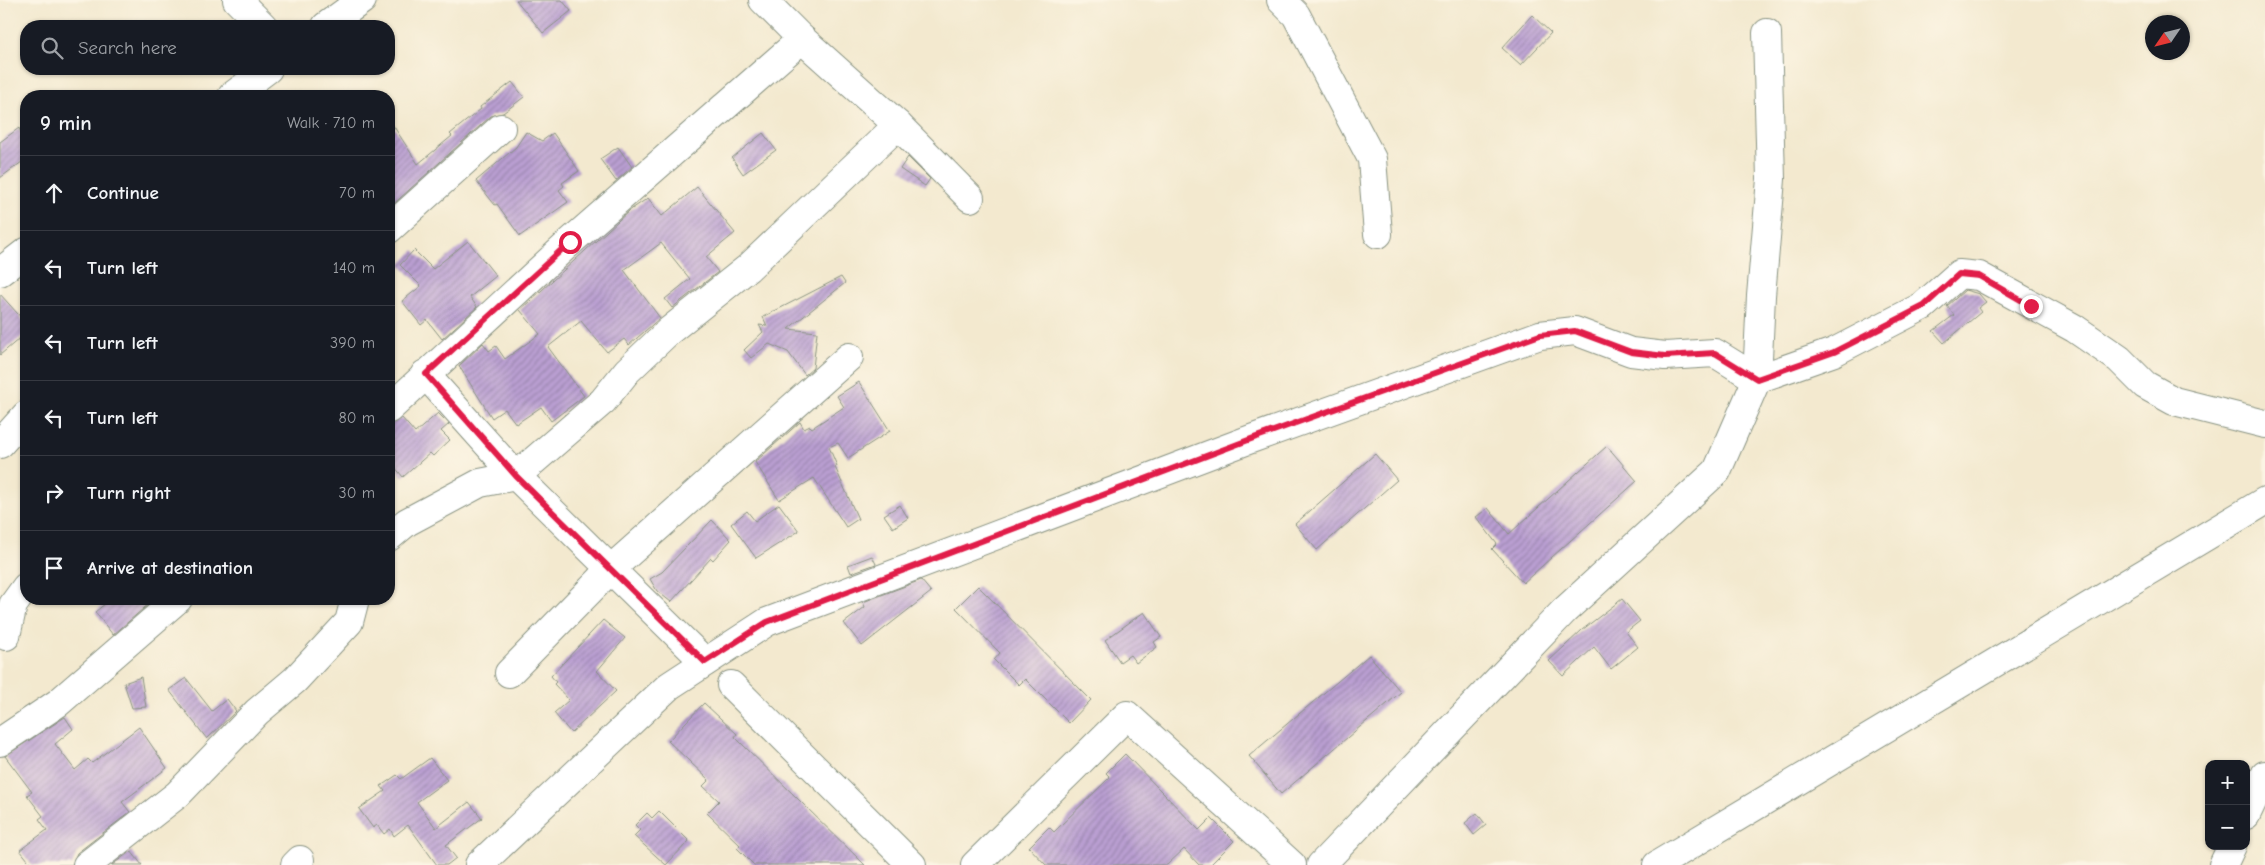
<!DOCTYPE html>
<meta charset="utf-8">
<style>
body{margin:0;font-family:"Comic Neue",sans-serif;background:#20242c;color:#f1f3f6}
.controls{position:absolute;right:15px;bottom:15px;display:grid;overflow:hidden;border-radius:10px;box-shadow:0 1px 4px #0004}
.controls button{width:45px;height:45px;display:grid;place-items:center;padding:0;border:0;border-bottom:1px solid #363941;background:#171b24;color:#f1f3f6;font:25px sans-serif}
.compass{position:absolute;left:2145px;top:15px;width:45px;height:45px;border-radius:50%;background:#171b24;box-shadow:0 1px 4px #0004;rotate:235deg}
.stop{position:absolute;width:15px;height:15px;margin:-11px;border:4px solid #e11d48;border-radius:50%;background:#fff}
.stop.end{background:#e11d48;border-color:#fff;box-shadow:0 1px 5px #0008}
.list{margin:0;padding:0;list-style:none}
h2{display:flex;justify-content:space-between;align-items:center;height:65px;margin:0;padding:0 20px;font-size:21px}
h2 small{font-size:16px;font-weight:400;color:#9ea1a6}
.list li{display:grid;grid-template-columns:32px 1fr auto;gap:15px;align-items:center;box-sizing:border-box;height:75px;padding:0 20px;border-top:1px solid #363941}
.list b{display:block;font-size:19px;white-space:nowrap}
.list em{font-size:16px;font-style:normal;color:#9ea1a6}
.icon{flex:none;width:28px;height:28px;fill:none;stroke:currentColor;stroke-width:2;stroke-linecap:round;stroke-linejoin:round}
.map{position:relative;flex:none;width:2265px;height:865px;overflow:hidden}
.search{position:absolute;background:#171b24;box-shadow:0 1px 4px #0004;left:20px;top:20px;width:375px;height:55px;display:flex;align-items:center;gap:12px;box-sizing:border-box;padding:0 18px;border-radius:20px;color:#9ea1a6;font-size:19px}
.panel{position:absolute;background:#171b24;box-shadow:0 1px 4px #0004;left:20px;top:90px;width:375px;height:515px;border-radius:20px}
.map>svg:first-child{display:block}
.building{fill:url(#building-hatch)}
.lines{fill:none;stroke-linecap:round;stroke-linejoin:round}
.minor-casing{stroke:#899382;stroke-width:30}
.major-casing{stroke:#899382;stroke-width:30}
.minor{stroke:#fff;stroke-width:28}
.major{stroke:#fff;stroke-width:28}
.route{stroke:#e11d48;stroke-width:6}
</style>
<div class="map">
<svg width="2265" height="865" viewBox="0 0 2265 865">
<defs>
<pattern id="building-hatch" width="6" height="6" patternUnits="userSpaceOnUse" patternTransform="scale(1.25)"><rect width="6" height="6" fill="#ba9fd2"/><path d="M-1 1l2-2M0 6l6-6M5 7l2-2" fill="none" stroke="#9783ab"/></pattern>
</defs>
<rect width="100%" height="100%" fill="#fcf5e5"/>
<filter id="ink" filterUnits="userSpaceOnUse"><feTurbulence type="fractalNoise" baseFrequency=".02" numOctaves="2"/><feDisplacementMap in="SourceGraphic" scale="10" xChannelSelector="R" yChannelSelector="G"/><feConvolveMatrix kernelMatrix="1 2 1 2 8 2 1 2 1" color-interpolation-filters="sRGB"/></filter>
<filter id="wash" filterUnits="userSpaceOnUse"><feTurbulence type="fractalNoise" baseFrequency=".0096" numOctaves="4" result="noise"/><feDisplacementMap in="SourceGraphic" scale="20" xChannelSelector="R" yChannelSelector="G"/><feGaussianBlur stdDeviation="1.12" result="paint"/><feColorMatrix in="noise" values="0 0 0 0 0 0 0 0 0 0 0 0 0 0 0 0 0 1.4 0 .05"/><feComposite in="paint" operator="in"/></filter>
<g filter="url(#wash)">
<rect width="100%" height="100%" fill="#f3e9cf"/>
<g id="blocks">
<g class="building">
<polygon points="516,0 562,0 571,11 543,33"/>
<polygon points="1532,15 1551,33 1521,65 1502,48"/>
<polygon points="512,82 524,97 503,113 491,116 389,208 389,119 418,164 452,136 450,134 481,109 480,107"/>
<polygon points="19,128 26,144 26,159 0,178 0,142"/>
<polygon points="526,132 542,141 553,133 579,171 562,183 564,186 559,190 568,202 520,236 497,204 495,205 476,181 516,147"/>
<polygon points="763,133 776,150 743,174 732,158"/>
<polygon points="618,147 632,167 616,181 600,159"/>
<polygon points="908,157 930,179 925,186 900,169"/>
<polygon points="697,187 735,233 706,257 718,272 672,308 665,299 690,279 661,243 624,270 660,318 629,345 624,339 607,352 581,321 548,347 584,396 551,421 541,407 516,424 505,409 492,418 459,366 483,343 489,351 496,346 505,359 540,334 520,310 629,211 648,198 662,216"/>
<polygon points="468,241 496,276 470,297 477,307 442,339 427,320 421,325 402,301 421,286 400,265 414,250 433,269"/>
<polygon points="841,277 845,283 788,329 817,332 813,368 805,375 788,352 769,344 751,358 744,350 763,332 759,325 767,326 763,317"/>
<polygon points="1965,290 1979,294 1986,302 1978,308 1981,312 1944,343 1933,331 1954,315 1947,306"/>
<polygon points="0,294 26,323 26,333 0,355"/>
<polygon points="859,382 890,431 848,458 838,443 829,447 837,466 835,467 858,519 846,527 814,478 779,500 755,462 800,422 804,429 810,426 812,428 844,407 837,396"/>
<polygon points="438,413 449,424 441,431 450,440 433,456 430,453 403,477 389,460 389,424 402,418 415,433"/>
<polygon points="1607,446 1637,481 1523,583 1492,549 1497,544 1476,517 1488,508 1509,534"/>
<polygon points="1375,454 1397,480 1317,550 1295,524"/>
<polygon points="779,504 799,531 756,558 731,524 747,511 755,521"/>
<polygon points="900,505 908,518 893,528 884,515"/>
<polygon points="712,520 731,540 713,560 711,558 671,602 657,591 650,579 662,572"/>
<polygon points="872,556 876,564 851,573 848,565"/>
<polygon points="921,580 931,592 862,646 844,623 865,607 863,602"/>
<polygon points="978,586 1091,700 1069,723 1025,679 1019,685 994,660 1000,653 956,608"/>
<polygon points="111,599 149,599 151,602 113,635 95,612"/>
<polygon points="1622,599 1640,621 1626,632 1638,647 1611,669 1594,647 1563,676 1549,661 1582,630"/>
<polygon points="1144,612 1161,637 1154,642 1157,647 1136,663 1130,655 1120,662 1105,640"/>
<polygon points="603,620 625,638 597,671 616,691 571,733 554,713 569,700 554,684 556,682 551,676"/>
<polygon points="1369,655 1401,692 1281,794 1249,756"/>
<polygon points="141,677 146,707 132,708 124,683"/>
<polygon points="186,678 212,711 227,699 236,711 207,739 169,690"/>
<polygon points="704,703 737,734 735,737 865,865 754,865 737,848 740,845 707,813 719,801 703,786 709,780 668,741"/>
<polygon points="65,717 73,729 55,744 75,770 88,759 92,763 139,727 167,768 122,802 130,812 77,853 72,865 32,865 20,850 47,830 39,819 43,816 27,795 32,792 5,756"/>
<polygon points="1125,754 1199,830 1211,818 1234,841 1210,865 1199,865 1184,849 1167,865 1046,865 1029,847 1049,827 1054,832 1110,777 1106,773"/>
<polygon points="430,758 447,780 417,802 436,828 469,802 482,818 446,845 456,858 447,865 437,865 408,825 394,836 390,829 384,834 377,825 373,828 359,809 385,791 381,786 397,775 401,779"/>
<polygon points="659,811 689,841 666,865 634,836 640,830 635,825 647,813 652,818"/>
<polygon points="1477,813 1486,825 1474,835 1465,823"/>
<polygon points="131,851 142,865 112,865"/>
</g>
</g>
</g>
<g filter="url(#ink)">
<use href="#blocks" fill-opacity="0" stroke="#899382" stroke-width="1"/>
<g class="lines">
<g class="minor-casing">
<g id="minor">
<polyline points="237,0 263,26"/>
<polyline points="763,0 802,39 898,125 970,198"/>
<polyline points="1281,0 1296,15 1372,159 1378,234"/>
<polyline points="326,26 362,0"/>
<polyline points="232,96 268,69"/>
<polyline points="389,229 501,128"/>
<polyline points="0,272 26,252"/>
<polyline points="425,374 516,476 705,662"/>
<polyline points="389,409 570,242 802,39"/>
<polyline points="0,444 26,415"/>
<polyline points="389,537 407,522 480,483 516,476 603,401 627,371 669,331 748,268 898,125"/>
<polyline points="6,636 13,605 26,587"/>
<polyline points="509,673 611,569 849,357"/>
<polyline points="731,685 912,865"/>
<polyline points="0,742 58,703 178,599"/>
<polyline points="87,865 178,794 257,712 295,680 349,622 355,599"/>
<polyline points="295,865 300,860"/>
<polyline points="479,865 669,686 767,622 1251,439 1540,335 1575,331 1631,352 1665,356 1715,353 1757,379 1834,352 1923,306 1959,274 1979,276 2074,328 2119,359 2145,385 2174,401 2265,424"/>
<polyline points="975,865 1127,715 1292,865"/>
<polyline points="1321,865 1564,611 1717,471 1757,379 1761,296 1771,179 1767,33"/>
<polyline points="1657,865 2265,501"/>
</g>
</g>
<g class="major-casing">
<g id="major">
<polyline points="2246,815 2265,775"/>
<polyline points="2223,865 2232,846"/>
</g>
</g>
<use href="#minor" class="minor"/>
<use href="#major" class="major"/>
</g>
</g>
<g class="lines" filter="url(#ink)">
<polyline class="route" points="570,242 426,374 516,476 705,662 767,622 1251,439 1540,335 1575,331 1631,352 1665,356 1715,353 1757,379 1834,352 1924,306 1959,274 1979,276 2031,306"/>
</g>
</svg>
<div class="controls">
<button>+</button>
<button>−</button>
</div>
<svg class="compass" viewBox="-18 -18 36 36"><path d="M0-13l5 13h-10z" fill="#e53935"/><path d="M0 13l5-13h-10z" fill="#9ea1a6"/></svg>
<div class="stop" style="left:570px;top:242px"></div>
<div class="stop end" style="left:2031px;top:306px"></div>
<div class="search"><svg class="icon" aria-label="search" viewBox="0 0 24 24"><circle cx="10" cy="10" r="6"/><path d="M15 15l6 6"/></svg>Search here</div>
<section class="panel">
<h2>9 min<small>Walk · 710 m</small></h2>
<ul class="list">
<li><svg class="icon" aria-label="ahead" viewBox="0 0 24 24"><path d="M12 20V5M6 11l6-6 6 6"/></svg><div><b>Continue</b></div><em>70 m</em></li>
<li><svg class="icon" aria-label="left" viewBox="0 0 24 24"><path d="M17 20v-9H6M10 6l-5 5 5 5"/></svg><div><b>Turn left</b></div><em>140 m</em></li>
<li><svg class="icon" aria-label="left" viewBox="0 0 24 24"><path d="M17 20v-9H6M10 6l-5 5 5 5"/></svg><div><b>Turn left</b></div><em>390 m</em></li>
<li><svg class="icon" aria-label="left" viewBox="0 0 24 24"><path d="M17 20v-9H6M10 6l-5 5 5 5"/></svg><div><b>Turn left</b></div><em>80 m</em></li>
<li><svg class="icon" aria-label="right" viewBox="0 0 24 24"><path d="M7 20v-9h11M14 6l5 5-5 5"/></svg><div><b>Turn right</b></div><em>30 m</em></li>
<li><svg class="icon" aria-label="arrive" viewBox="0 0 24 24"><path d="M6 21V4h12l-3 4 3 4H6"/></svg><div><b>Arrive at destination</b></div></li>
</ul>
</section>
</div>
